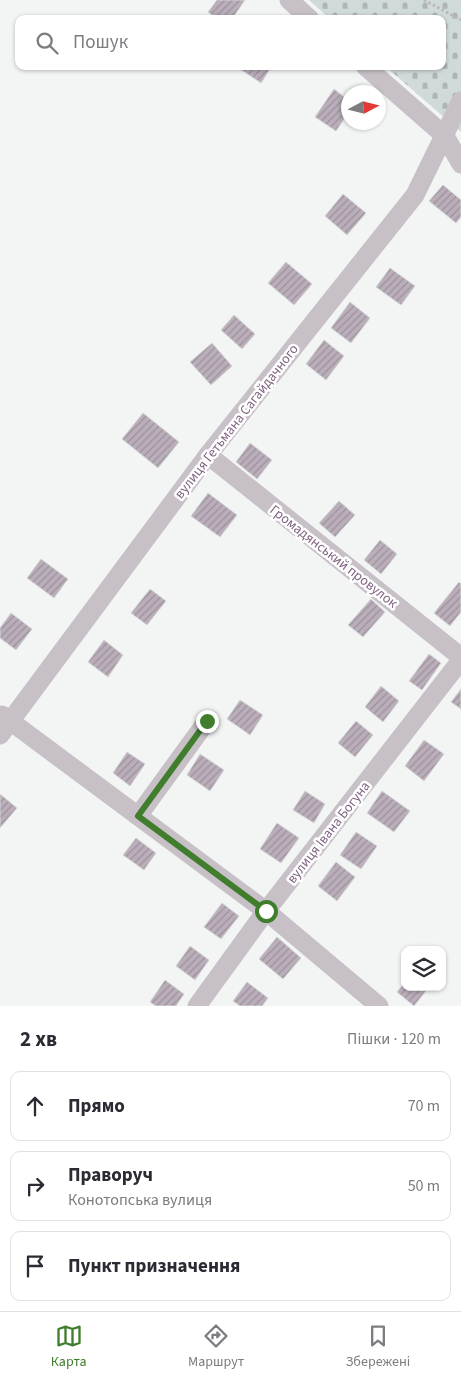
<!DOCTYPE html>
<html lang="uk">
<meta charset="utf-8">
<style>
body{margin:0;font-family:"Source Sans 3",sans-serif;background:#f7f7f7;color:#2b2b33}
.controls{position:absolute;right:15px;bottom:15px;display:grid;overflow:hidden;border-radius:10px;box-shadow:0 1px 4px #0004}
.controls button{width:45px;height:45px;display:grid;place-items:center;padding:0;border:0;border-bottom:1px solid #e1e1e2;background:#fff;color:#2b2b33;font:25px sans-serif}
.compass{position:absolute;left:341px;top:85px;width:45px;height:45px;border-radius:50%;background:#fff;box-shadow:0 1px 4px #0004;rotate:83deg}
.stop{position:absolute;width:15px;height:15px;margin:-11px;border:4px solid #407d2d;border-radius:50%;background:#fff}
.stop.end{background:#407d2d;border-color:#fff;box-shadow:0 1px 5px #0008}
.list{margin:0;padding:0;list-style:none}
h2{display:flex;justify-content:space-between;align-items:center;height:65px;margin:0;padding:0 20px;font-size:21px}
h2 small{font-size:16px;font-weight:400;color:#7c7c81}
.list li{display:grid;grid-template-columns:32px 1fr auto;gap:15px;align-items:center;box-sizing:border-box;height:70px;margin:0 10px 10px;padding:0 10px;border:1px solid #e1e1e2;border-radius:10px}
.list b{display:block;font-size:19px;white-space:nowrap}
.list p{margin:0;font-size:16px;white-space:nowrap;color:#7c7c81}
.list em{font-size:16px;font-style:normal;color:#7c7c81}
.icon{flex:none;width:28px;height:28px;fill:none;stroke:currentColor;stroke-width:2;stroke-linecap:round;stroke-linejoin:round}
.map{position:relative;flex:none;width:461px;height:1006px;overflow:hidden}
.search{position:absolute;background:#fff;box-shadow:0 1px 4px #0004;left:15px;right:15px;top:15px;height:55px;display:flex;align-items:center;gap:12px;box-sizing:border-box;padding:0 18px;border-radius:10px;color:#7c7c81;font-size:19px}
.sheet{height:305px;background:#fff}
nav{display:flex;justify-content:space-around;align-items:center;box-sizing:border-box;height:70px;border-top:1px solid #e1e1e2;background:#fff;font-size:14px;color:#7c7c81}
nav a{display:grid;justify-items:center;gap:2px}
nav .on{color:#407d2d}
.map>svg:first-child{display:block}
.cemetery{fill:url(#cemetery-stones)}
.building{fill:url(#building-hatch);stroke:#d4d7d5}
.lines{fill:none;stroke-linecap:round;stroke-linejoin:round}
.path{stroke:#bdb8bd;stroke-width:3;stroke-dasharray:2.5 2.5;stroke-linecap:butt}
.street{stroke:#c7c0c7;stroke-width:19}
.route{stroke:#407d2d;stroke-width:6}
.labels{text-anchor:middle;stroke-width:5;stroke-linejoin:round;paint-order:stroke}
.street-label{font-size:14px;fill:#816483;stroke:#fff}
</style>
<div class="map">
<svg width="461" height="1006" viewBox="0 0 461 1006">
<defs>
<pattern id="cemetery-stones" width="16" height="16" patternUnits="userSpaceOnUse" patternTransform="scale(1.25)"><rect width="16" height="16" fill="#d1dada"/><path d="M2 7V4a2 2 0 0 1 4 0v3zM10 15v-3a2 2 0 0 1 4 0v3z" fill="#afb4b6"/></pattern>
<pattern id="building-hatch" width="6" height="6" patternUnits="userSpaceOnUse" patternTransform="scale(1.25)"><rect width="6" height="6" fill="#b9aeba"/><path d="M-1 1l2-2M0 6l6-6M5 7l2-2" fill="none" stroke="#9c919d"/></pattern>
</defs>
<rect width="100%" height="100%" fill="#f2f5f3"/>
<polygon class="cemetery" points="309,0 461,0 461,132 385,66 442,66 442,19 330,19"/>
<g class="building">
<polygon points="217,0 245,0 232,19 217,19 208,12"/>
<polygon points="242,66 272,66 261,83 240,69"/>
<polygon points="334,89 348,100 348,113 336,131 315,117"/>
<polygon points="443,185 461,200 461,217 456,223 429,201"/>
<polygon points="343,194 366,213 347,235 325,216"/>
<polygon points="286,262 312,284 294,305 268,283"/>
<polygon points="390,268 415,286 401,305 376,287"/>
<polygon points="350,302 370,318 351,343 331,328"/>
<polygon points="234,315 255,334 242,349 221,330"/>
<polygon points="324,340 344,356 326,380 306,364"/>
<polygon points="212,343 232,366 211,385 190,362"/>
<polygon points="143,413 179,442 158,468 122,439"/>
<polygon points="250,443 272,460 257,479 236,462"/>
<polygon points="208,493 237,515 220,537 191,516"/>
<polygon points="339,501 355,515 335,537 319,523"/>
<polygon points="380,540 397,554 381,574 364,560"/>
<polygon points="41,559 68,579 54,598 27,578"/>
<polygon points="459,582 461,584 461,612 450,626 434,613"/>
<polygon points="150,589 166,601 147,625 131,613"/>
<polygon points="371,599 385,612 363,637 348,625"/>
<polygon points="11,613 32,629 16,650 0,638 0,628"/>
<polygon points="104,640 123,655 108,677 88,662"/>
<polygon points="429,654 441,663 422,690 409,681"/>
<polygon points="381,686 399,701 383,722 365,707"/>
<polygon points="461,689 461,709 451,702"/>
<polygon points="240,700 263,715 250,735 227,719"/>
<polygon points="356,721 373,735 355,757 338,743"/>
<polygon points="424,740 444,754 424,781 405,766"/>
<polygon points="127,752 145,764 130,786 113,773"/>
<polygon points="200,754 224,770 210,791 187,775"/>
<polygon points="305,791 325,804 314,823 293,810"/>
<polygon points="382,791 410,811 394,832 367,813"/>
<polygon points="0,794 17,808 0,828"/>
<polygon points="277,823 299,838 281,863 260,849"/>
<polygon points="356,832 377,846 361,869 340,855"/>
<polygon points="136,838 156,853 144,870 123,855"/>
<polygon points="336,862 355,877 337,901 318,886"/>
<polygon points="222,903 239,916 221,939 204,927"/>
<polygon points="277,937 301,958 283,979 259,959"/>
<polygon points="190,946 209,960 195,980 176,966"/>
<polygon points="165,980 184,994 176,1006 156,1006 150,1002"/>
<polygon points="247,982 268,998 262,1006 240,1006 233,1001"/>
<polygon points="405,982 405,987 429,987 414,1006 397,992"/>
</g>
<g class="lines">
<polyline class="path" points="424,0 461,20"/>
<g class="street">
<polyline points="289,0 310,19"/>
<polyline points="365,66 445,136 461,164"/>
<polyline points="208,455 461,657"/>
<polyline points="2,715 266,911 379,1006"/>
<polyline points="0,735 208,455 415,195 461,101"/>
<polyline points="138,816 207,721"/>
<polyline points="197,1006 266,911 461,660"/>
</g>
</g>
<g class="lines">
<polyline class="route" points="207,721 138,816 266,911"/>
</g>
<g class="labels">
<g class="street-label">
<text transform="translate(236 421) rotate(-52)" y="5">вулиця Гетьмана Сагайдачного</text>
<text transform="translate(334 556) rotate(38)" y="5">Громадянський провулок</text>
<text transform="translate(328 832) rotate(-52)" y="5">вулиця Івана Богуна</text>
</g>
</g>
</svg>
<div class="controls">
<button><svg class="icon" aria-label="layers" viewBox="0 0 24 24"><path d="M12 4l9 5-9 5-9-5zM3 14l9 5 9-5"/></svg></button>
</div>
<svg class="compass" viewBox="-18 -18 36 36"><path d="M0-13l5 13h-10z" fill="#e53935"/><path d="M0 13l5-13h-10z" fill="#7c7c81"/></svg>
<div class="stop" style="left:266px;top:911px"></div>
<div class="stop end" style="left:207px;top:721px"></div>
<div class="search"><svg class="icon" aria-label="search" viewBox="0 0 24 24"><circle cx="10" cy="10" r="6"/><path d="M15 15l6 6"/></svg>Пошук</div>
</div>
<section class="sheet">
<h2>2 хв<small>Пішки · 120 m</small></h2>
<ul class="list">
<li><svg class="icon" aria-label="ahead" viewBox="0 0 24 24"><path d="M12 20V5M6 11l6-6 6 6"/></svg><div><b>Прямо</b></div><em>70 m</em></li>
<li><svg class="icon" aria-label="right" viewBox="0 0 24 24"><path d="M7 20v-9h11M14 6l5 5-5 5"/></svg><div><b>Праворуч</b><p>Конотопська вулиця</p></div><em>50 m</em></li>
<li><svg class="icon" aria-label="arrive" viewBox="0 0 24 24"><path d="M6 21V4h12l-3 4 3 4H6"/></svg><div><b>Пункт призначення</b></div></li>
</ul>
</section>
<nav>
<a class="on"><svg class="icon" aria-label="map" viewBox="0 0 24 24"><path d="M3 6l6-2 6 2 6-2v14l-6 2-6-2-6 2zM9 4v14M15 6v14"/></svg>Карта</a>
<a><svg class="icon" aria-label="directions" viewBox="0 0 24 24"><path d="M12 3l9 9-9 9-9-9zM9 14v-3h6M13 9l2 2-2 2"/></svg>Маршрут</a>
<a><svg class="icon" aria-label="saved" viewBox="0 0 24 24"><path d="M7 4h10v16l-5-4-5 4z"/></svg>Збережені</a>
</nav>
